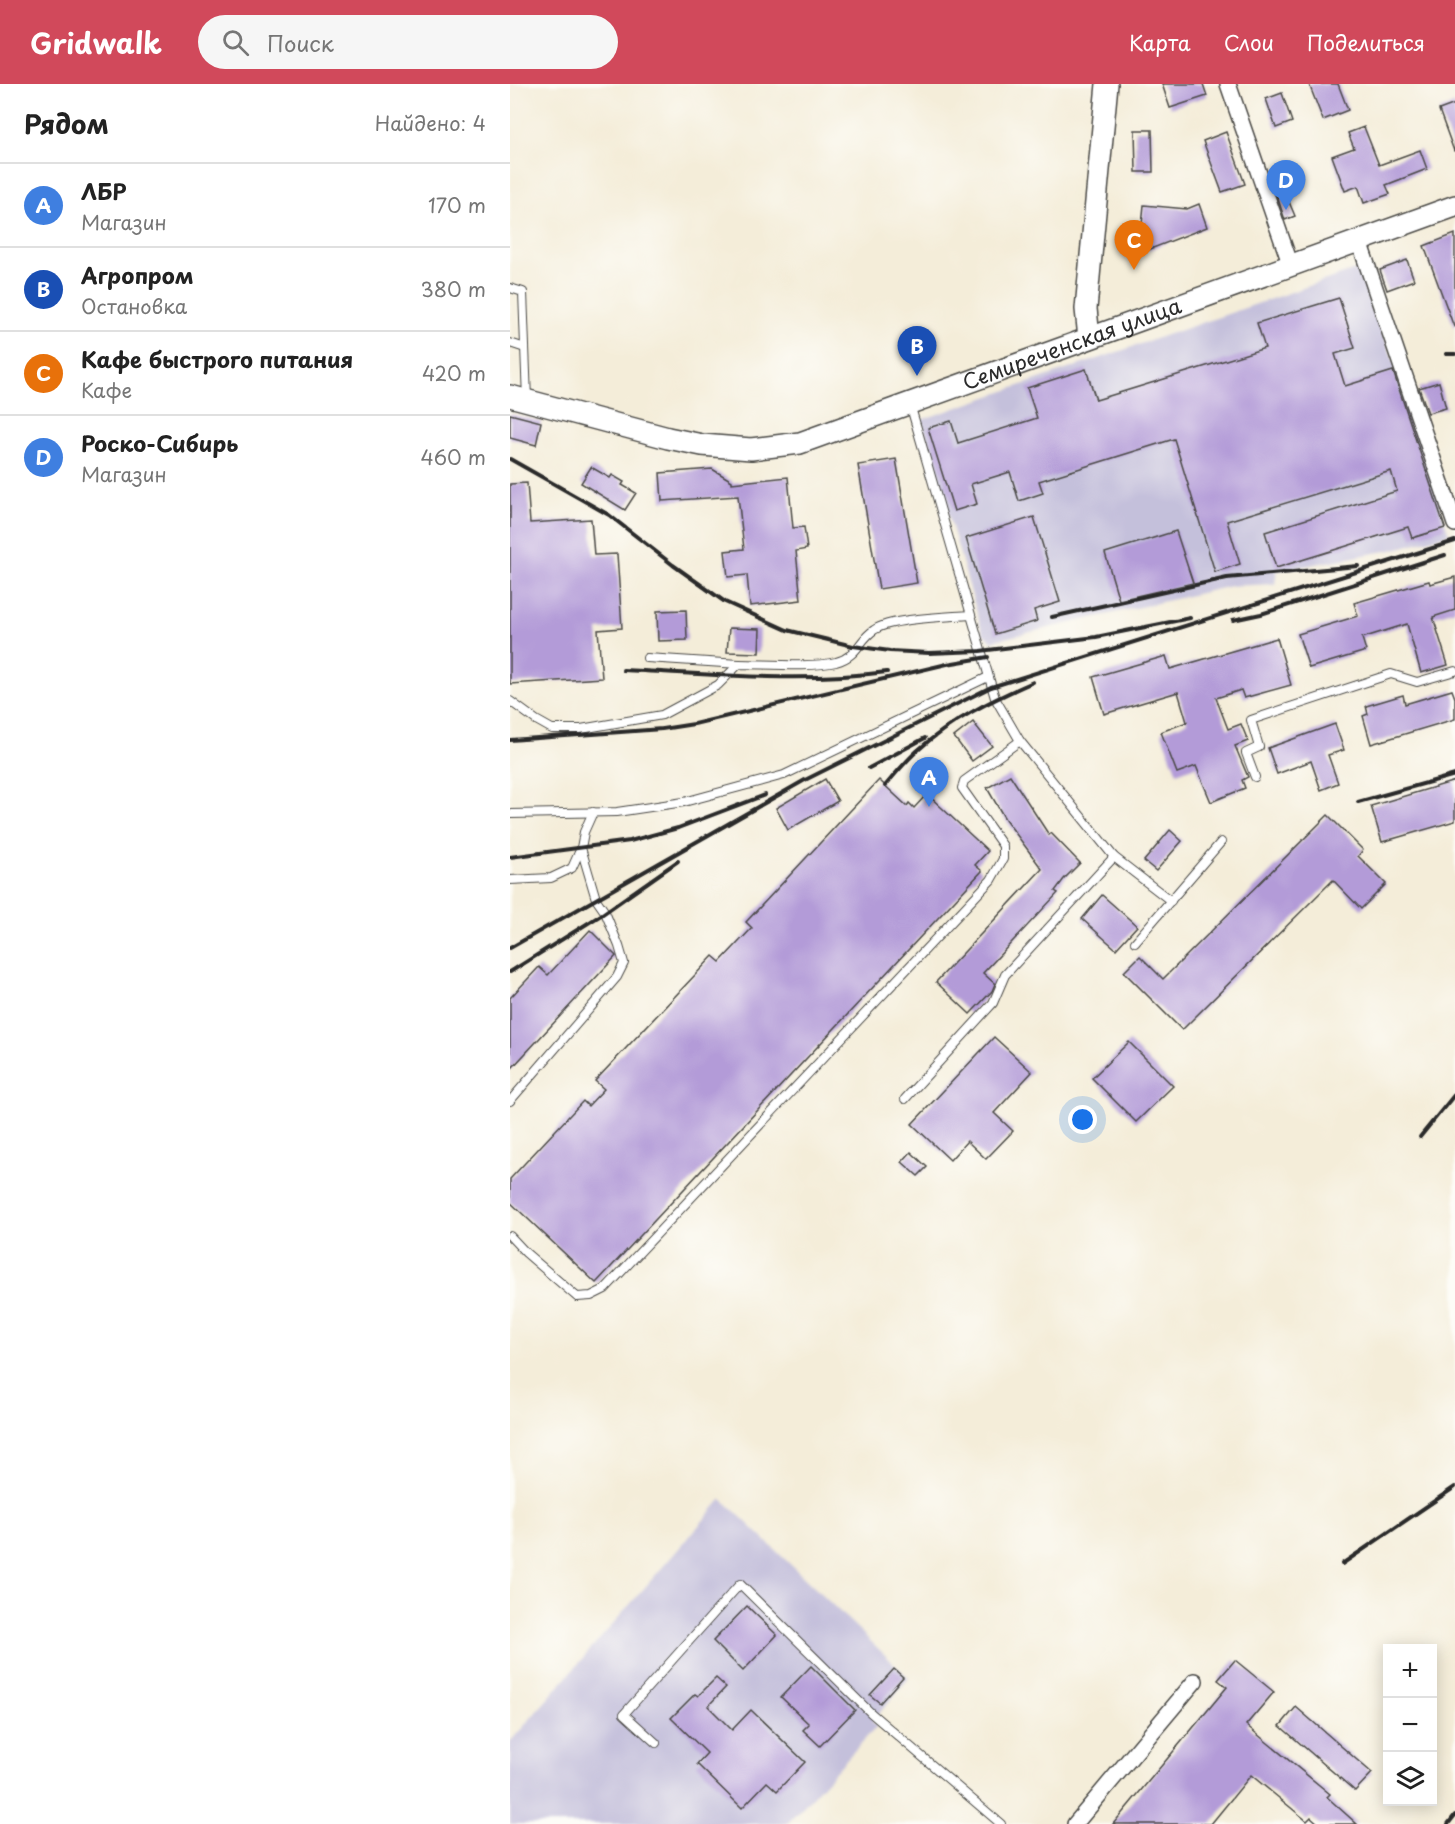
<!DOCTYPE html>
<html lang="ru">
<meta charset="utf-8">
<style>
body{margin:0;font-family:"Playpen Sans",sans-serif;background:#f6f6f6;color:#222}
.controls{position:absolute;right:18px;bottom:18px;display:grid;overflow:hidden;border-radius:0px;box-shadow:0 3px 15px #0003}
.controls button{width:54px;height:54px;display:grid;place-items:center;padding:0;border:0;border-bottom:2px solid #e0e0e0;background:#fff;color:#222;font:30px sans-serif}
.you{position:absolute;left:573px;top:1036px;width:21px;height:21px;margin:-15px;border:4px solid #fff;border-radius:50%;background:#1a73e8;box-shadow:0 0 0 9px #1a73e833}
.badge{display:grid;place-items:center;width:39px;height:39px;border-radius:50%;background:#d1495b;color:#fff;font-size:20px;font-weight:700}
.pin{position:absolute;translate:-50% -50px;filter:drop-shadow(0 2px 3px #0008)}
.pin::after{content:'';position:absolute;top:32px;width:21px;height:18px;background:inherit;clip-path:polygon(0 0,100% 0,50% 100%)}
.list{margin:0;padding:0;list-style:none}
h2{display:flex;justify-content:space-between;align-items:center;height:78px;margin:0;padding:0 24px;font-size:26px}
h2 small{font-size:20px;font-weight:400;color:#767676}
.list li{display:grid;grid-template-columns:39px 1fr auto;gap:18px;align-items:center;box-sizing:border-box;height:84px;padding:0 24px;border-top:2px solid #e0e0e0}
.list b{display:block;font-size:22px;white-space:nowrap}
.list p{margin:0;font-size:20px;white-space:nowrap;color:#767676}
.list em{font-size:20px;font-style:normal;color:#767676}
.icon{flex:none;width:33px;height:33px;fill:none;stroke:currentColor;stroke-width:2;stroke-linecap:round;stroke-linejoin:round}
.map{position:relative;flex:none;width:945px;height:1740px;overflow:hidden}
header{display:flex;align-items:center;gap:36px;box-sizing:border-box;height:84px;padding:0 30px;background:#d1495b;color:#fff}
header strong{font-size:28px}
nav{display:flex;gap:33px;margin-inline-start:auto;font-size:21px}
.search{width:420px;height:54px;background:#f6f6f6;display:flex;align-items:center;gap:15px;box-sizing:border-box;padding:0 21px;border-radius:33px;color:#767676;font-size:22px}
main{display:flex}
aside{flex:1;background:#fff}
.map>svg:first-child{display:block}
.industrial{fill:#c4c0db}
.building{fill:#b39bd8}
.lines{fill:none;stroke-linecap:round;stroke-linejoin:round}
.lane-casing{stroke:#494845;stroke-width:10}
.street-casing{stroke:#494845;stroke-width:18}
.secondary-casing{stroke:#494845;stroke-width:24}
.lane{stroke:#fff;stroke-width:8}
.street{stroke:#fff;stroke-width:15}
.secondary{stroke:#fff;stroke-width:21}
.rail{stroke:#2b2b2b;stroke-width:4}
.labels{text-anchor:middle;stroke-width:4.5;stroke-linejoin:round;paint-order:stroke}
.street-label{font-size:21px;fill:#2b2b2b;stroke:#fdfcf7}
</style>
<header>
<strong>Gridwalk</strong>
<div class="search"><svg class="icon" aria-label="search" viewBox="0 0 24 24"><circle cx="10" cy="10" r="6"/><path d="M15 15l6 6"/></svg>Поиск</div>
<nav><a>Карта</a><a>Слои</a><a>Поделиться</a></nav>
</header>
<main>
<aside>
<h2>Рядом<small>Найдено: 4</small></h2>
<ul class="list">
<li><span class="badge" style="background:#3f7fe0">A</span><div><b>ЛБР</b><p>Магазин</p></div><em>170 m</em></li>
<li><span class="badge" style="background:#1a4fb4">B</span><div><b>Агропром</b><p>Остановка</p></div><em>380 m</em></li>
<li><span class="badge" style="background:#e8710a">C</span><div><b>Кафе быстрого питания</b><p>Кафе</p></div><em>420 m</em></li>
<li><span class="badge" style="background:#3f7fe0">D</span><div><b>Роско-Сибирь</b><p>Магазин</p></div><em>460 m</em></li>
</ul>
</aside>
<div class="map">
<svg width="945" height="1740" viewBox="0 0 945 1740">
<rect width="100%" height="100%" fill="#fdfcf7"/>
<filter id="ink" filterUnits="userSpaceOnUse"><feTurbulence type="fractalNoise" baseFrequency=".0167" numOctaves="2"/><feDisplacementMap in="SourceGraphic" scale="12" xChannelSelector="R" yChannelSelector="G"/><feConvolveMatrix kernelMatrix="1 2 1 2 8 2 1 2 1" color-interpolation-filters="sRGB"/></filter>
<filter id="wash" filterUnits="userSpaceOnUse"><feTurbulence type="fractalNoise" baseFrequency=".008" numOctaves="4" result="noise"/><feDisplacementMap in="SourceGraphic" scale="24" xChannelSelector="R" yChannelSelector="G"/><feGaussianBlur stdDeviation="1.35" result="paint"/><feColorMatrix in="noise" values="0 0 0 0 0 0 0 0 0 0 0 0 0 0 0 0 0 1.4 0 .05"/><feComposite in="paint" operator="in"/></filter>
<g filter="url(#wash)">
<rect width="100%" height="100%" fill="#f4edd9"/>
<g class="industrial">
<polygon points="848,185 886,283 939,450 882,466 767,487 765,500 721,502 482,557 473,550 411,336"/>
<polygon points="212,1415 399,1594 362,1638 367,1642 277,1740 0,1740 0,1658"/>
</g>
<g id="blocks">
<g class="building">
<polygon points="652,0 693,0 697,12 660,24"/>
<polygon points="799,0 828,0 838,26 813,36"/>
<polygon points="772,9 782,38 766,44 756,15"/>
<polygon points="945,20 945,67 944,67 929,26"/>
<polygon points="854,43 869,81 910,66 917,85 876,101 880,110 854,119 848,102 835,107 822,72 844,64 838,49"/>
<polygon points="625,46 642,46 643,88 626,88"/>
<polygon points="716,48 735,100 712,108 693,57"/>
<polygon points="774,106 785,132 775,136 766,109"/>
<polygon points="689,120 697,143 638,166 630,160 634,121 677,125"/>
<polygon points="945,150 945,242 944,243 914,162"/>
<polygon points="897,176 904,196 877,206 870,186"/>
<polygon points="829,214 845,264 825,270 835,302 883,287 935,444 902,454 898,443 766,484 755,448 887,407 881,387 717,437 730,480 705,488 664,355 529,397 533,409 509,417 500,388 461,400 467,420 444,427 418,344 441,337 448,359 527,334 517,304 576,285 586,316 755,264 747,239"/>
<polygon points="929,298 936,324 918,329 909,304"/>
<polygon points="0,330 31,338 26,361 0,354"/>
<polygon points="386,375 407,499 369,505 348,381"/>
<polygon points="81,383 100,394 102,391 114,398 112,401 126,409 115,426 71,399"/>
<polygon points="202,385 222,397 222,399 278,393 283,444 294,443 297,465 286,467 291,516 240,522 237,491 218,493 215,467 234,465 228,412 152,417 150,389"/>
<polygon points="17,399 20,439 81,435 84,471 107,470 112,544 88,546 92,594 0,600 0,400"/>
<polygon points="524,433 550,518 524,526 527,537 485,550 456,454"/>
<polygon points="666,447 683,499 609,516 595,469"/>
<polygon points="945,493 945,526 923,533 938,581 911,589 897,540 852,554 856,567 799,584 788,550 848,532 844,519 919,497 920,500"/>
<polygon points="176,526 177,556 148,557 147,527"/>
<polygon points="219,544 250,545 249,569 217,568"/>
<polygon points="767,554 781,601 734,614 731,606 706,614 718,645 731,640 738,657 725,662 738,693 732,696 735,704 701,718 686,682 667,689 651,648 677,638 668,608 594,630 583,593 656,572 660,585"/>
<polygon points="942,606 945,614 945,635 861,660 853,632 858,630 856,622 893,611 895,620"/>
<polygon points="463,638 482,662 462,677 444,653"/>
<polygon points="825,640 834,666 818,671 828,699 811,706 801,677 767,690 758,664"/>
<polygon points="500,691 539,751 541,749 570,779 554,795 545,807 548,809 473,889 485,900 482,907 460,930 426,898 532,785 495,735 477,704"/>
<polygon points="315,695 328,717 278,746 266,724"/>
<polygon points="369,696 397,722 399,719 404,724 417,710 478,767 465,781 472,787 86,1199 0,1118 0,1095 73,1017 78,1022 94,1005 85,997 203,872 210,878 242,844 236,838"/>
<polygon points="945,697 945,737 872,758 861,722"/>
<polygon points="818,731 853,766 848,772 876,800 851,825 823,796 672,946 614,888 630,872 653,895"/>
<polygon points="660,746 672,757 646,787 634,777"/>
<polygon points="592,811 627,842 606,865 572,835"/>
<polygon points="80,846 106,872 0,986 0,914 29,883 38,891"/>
<polygon points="484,953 522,988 484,1029 503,1047 476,1075 457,1057 440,1076 402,1040"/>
<polygon points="619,958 663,1002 626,1038 582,994"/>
<polygon points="401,1068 417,1083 408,1092 392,1078"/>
<polygon points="237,1522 267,1551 233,1587 203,1557"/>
<polygon points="725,1576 764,1608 736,1641 820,1710 817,1713 847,1740 809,1740 801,1733 797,1737 741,1691 701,1740 603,1740 717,1603 708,1596"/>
<polygon points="301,1582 345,1626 310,1662 293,1646 299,1640 271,1613"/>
<polygon points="384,1585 393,1593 370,1619 360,1611"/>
<polygon points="206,1594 216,1603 198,1622 222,1646 241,1626 295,1678 267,1707 257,1698 232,1724 187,1680 197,1669 161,1634 185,1610 188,1612"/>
<polygon points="786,1623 862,1689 845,1707 770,1642"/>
</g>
</g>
</g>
<g filter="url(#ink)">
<use href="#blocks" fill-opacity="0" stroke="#494845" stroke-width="1.5"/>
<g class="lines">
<g class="lane-casing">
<g id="lane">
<polyline points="0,204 13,208 17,316"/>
<polyline points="0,259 15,264"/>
<polyline points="400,320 485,614 510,657 604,773 661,817"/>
<polyline points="137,574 229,580"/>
<path d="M0,617L26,636L42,645H71L152,631L208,601L229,580C256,580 301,584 326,578C348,572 349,556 364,546C381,534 437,533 460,531"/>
<polyline points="745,693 736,669 749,663 741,636 881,590 907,598 945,587"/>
<polyline points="0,730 107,728 174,718 274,691 478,593"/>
<polyline points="0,796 41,794 62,784 71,764 74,748 83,728"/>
<polyline points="625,858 711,758"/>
<polyline points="395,1015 483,919 495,891 604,773"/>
<polyline points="0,1017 107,893 114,879 109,862 95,828 86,815 71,764"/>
<polyline points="0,1152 16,1169 67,1213 81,1212 95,1205 481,796 493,775 493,762 452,704 454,697 510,657"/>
<polyline points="146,1659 114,1630 230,1500 361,1629 491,1740"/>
</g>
</g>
<g class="street-casing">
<g id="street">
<polyline points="718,0 781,182"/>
<polyline points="849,157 945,440"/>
<polyline points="565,1740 685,1597"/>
</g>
</g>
<g class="secondary-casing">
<g id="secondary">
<polyline points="579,254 576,225 597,0"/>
<path id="s1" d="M0,312L158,354L192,361L241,365L290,359L945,122"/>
</g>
</g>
<use href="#lane" class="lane"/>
<use href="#street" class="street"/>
<use href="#secondary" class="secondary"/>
<g class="rail">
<polyline points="936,270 945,270"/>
<polyline points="0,375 99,431 163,481 215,518 277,546 343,562 380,567 419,569 470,567 586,553 680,534"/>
<polyline points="542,533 717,494 848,482"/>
<polyline points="723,536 751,530 935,471"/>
<path d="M113,586C199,590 291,599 377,588"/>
<polyline points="0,656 152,645 184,640 437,580 478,573"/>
<polyline points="359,684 415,654"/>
<path d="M375,702C385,690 395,678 407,667C441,636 482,616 523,598"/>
<polyline points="848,718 945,691"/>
<polyline points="0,773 120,757 168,744 255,711"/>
<polyline points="0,864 295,696 481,603 945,457"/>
<polyline points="0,888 91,831 168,777"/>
<polyline points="910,1053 945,1010"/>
<polyline points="832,1480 945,1403"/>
<polyline points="938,1740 945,1731"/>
</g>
</g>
</g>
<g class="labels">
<g class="street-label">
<text dy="7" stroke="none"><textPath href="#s1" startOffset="586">Семиреченская улица</textPath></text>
</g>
</g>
</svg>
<div class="controls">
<button>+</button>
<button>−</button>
<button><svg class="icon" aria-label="layers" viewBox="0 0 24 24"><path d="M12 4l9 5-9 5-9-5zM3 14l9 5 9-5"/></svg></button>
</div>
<div class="you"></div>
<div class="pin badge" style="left:419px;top:723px;background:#3f7fe0">A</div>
<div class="pin badge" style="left:407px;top:292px;background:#1a4fb4">B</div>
<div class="pin badge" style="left:624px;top:186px;background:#e8710a">C</div>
<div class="pin badge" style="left:776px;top:126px;background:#3f7fe0">D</div>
</div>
</main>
